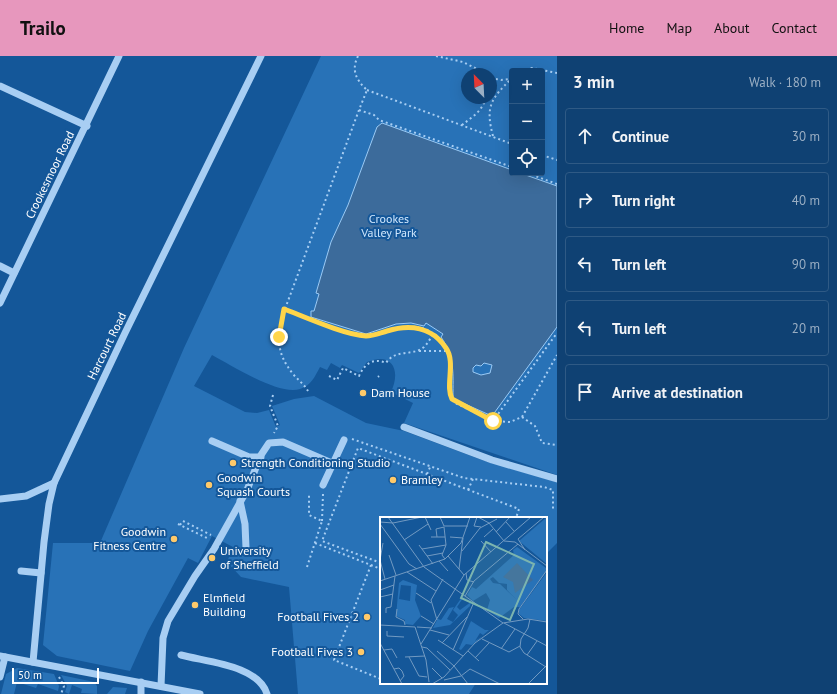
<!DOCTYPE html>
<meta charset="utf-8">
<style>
body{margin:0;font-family:"PT Sans",sans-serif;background:#1d4c7b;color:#f1f3f6}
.controls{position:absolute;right:12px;top:12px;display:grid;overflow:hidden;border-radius:4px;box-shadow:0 4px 16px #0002}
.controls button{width:36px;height:36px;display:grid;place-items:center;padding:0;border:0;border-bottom:1px solid #2f5a85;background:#0f4173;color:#f1f3f6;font:20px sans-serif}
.compass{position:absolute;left:461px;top:12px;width:36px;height:36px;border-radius:50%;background:#0f4173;box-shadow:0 4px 16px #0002;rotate:336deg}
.scale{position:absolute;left:12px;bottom:10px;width:87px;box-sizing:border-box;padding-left:4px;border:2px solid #fff;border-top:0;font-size:11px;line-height:14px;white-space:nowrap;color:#fff;-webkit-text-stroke:3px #145799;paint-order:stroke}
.stop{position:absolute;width:12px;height:12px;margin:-9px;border:3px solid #ffd54a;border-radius:50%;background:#fff}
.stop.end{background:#ffd54a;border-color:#fff;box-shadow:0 1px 4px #0008}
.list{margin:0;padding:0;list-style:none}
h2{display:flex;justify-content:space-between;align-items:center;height:52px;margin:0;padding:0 16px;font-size:17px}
h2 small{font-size:13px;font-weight:400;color:#9bafc4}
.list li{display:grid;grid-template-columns:26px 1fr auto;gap:12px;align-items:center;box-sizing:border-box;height:56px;margin:0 8px 8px;padding:0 8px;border:1px solid #2f5a85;border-radius:4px}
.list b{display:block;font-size:15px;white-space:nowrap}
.list em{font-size:13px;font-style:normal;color:#9bafc4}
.icon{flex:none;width:22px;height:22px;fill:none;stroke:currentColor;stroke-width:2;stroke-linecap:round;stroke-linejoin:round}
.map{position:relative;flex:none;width:557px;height:638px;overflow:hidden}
header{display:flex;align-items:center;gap:24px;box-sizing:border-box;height:56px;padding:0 20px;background:#e797bd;color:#111}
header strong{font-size:19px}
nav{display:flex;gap:22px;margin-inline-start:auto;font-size:14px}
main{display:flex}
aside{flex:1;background:#0f4173}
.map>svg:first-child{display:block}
.green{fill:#2872b7;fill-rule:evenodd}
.water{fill:#3c6b9b;stroke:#9acaf5;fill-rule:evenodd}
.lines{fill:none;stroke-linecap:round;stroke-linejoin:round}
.path{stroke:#a8cef3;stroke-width:2;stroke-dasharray:2 3;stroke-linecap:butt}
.minor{stroke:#a8cef3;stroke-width:7}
.route{stroke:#ffd54a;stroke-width:5}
.poi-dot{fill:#ffca6a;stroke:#145799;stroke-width:1.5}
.labels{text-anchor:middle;stroke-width:4;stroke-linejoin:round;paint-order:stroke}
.street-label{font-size:12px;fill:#fff;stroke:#145799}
.park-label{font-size:12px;fill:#d0e7fd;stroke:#145799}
.poi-label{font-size:12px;fill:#fff;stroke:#145799;text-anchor:start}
.inset-road{fill:none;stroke:#729ac2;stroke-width:1}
.view{fill:#7bb4af;fill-opacity:0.15;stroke:#7bb4af;stroke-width:2}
.inset-edge{fill:none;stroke:#fff;stroke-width:2}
</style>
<header>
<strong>Trailo</strong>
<nav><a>Home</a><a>Map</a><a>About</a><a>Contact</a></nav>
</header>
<main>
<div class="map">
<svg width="557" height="638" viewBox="0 0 557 638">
<rect width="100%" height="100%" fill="#145799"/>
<g class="green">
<path d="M321,0H557V419L404,367L413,347L391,336C401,315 393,295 367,306L359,317L342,309L340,312L331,307L327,314L320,311C315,320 311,330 300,333C279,340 231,309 212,299L194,330L245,356L257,357L269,354L276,371L280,369L272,350L294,343L314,340L366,367L404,375L482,404L557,426V487L546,498V462H381V627H476L469,638H298L289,531L241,521L227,506L233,491L212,480L198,507L188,502L148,575L130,615L57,600L43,589L53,487H100L184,292ZM512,15H542V117H512ZM467,18H491V42H467Z"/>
<polygon points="17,612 54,618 59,630 58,635 38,628 36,632 17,626 14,638 1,638 6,618"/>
<polygon points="61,619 94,626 97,630 97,638 81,637 82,633 72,629 69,638 65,636 67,630"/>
<polygon points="113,631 127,632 125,638 107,638"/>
</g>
<path class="water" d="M382,67L512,114V117H520L557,130V271L492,360L456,344L453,341C453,318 455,301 441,281L443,278L426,267L424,270L411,267L396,268L366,278L311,261V255H314L319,238L316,237L331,186L348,149L377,71ZM484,307L492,309L490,317L481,319L473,316V312L476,309L481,310Z"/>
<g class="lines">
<g class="path">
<path d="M358,0C351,14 356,24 367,34L359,54L374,59L379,64L512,111"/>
<polyline points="436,0 463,6 481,15 481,18"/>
<polyline points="521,15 532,12 557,17"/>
<polyline points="491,22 501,24 510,23"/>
<polyline points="367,34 512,88"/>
<path d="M359,54L285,253C305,261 344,279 366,280C387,280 411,261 434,278C463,299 440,332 455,347L493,365L557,277"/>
<path d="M462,69C471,62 484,54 485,42"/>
<path d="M493,80C485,50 491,43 512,22"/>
<polyline points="542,99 557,104"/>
<polyline points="527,117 557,128"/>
<path d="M285,253C277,281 275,295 293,318C298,324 304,328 308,335"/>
<polyline points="419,295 448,295"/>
<path d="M329,320L337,324L343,312L359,320C364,309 372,301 386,307C396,292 412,301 424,291C428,287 431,282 433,277"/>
<polyline points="378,321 379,320"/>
<polyline points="273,339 270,350 278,370 274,377"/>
<polyline points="522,361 535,370 542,387 557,389"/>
<polyline points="493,365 510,366 522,361 557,299"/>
<polyline points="352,383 464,422 544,431 553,434 553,453"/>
<polyline points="427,418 431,409"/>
<polyline points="468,434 473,423"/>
<polyline points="322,465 323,438"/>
<polyline points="178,468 209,483"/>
<polyline points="180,469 183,465 211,479"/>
<polyline points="315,487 381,513"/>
<polyline points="381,507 322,485 358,392 519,453 516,462"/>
<polyline points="371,509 334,604 381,623"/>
<polyline points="307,511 322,465 309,459 309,438"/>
<polyline points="205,553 224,559"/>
<polyline points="59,621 64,630 61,638"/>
</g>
<g class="minor">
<polyline points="0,30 87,70"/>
<polyline points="0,210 14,217"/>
<polyline points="0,247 119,0"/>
<polyline points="404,371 492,404 557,423"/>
<polyline points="212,385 249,401 261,401"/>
<polyline points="323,429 344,384"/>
<polyline points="0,443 26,440 54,427"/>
<polyline points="240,445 245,468 246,492"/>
<polyline points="21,515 41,517"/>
<path d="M181,599C207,606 258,609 267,638"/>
<polyline points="0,600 200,638"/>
<polyline points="33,606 44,486 49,448 54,427 125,277 261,0"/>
<polyline points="0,621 5,601"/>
<polyline points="141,626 141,638"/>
<polyline points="161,630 163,582 168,565 195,520 214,493 247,434 261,399 269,387 283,386 334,408"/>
</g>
</g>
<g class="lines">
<path class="route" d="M279,281L284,253C305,261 345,279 366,280C373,280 380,277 387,275C410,268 432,271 446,292C456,306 445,330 452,343L493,365"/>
</g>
<g class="poi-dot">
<circle cx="363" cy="337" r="4"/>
<circle cx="233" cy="407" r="4"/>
<circle cx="393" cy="424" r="4"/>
<circle cx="209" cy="429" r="4"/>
<circle cx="174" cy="483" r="4"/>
<circle cx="212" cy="502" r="4"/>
<circle cx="195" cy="549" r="4"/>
<circle cx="367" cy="561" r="4"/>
<circle cx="361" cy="596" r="4"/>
</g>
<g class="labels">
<g class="street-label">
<text transform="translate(50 119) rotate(-64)" y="4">Crookesmoor Road</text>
<text transform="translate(107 290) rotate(-64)" y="4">Harcourt Road</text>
</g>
<g class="park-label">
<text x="389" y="167">Crookes<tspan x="389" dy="14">Valley Park</tspan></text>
</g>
<g class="poi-label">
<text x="371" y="341">Dam House</text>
<text x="241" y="411">Strength Conditioning Studio</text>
<text x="217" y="426">Goodwin<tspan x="217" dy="14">Squash Courts</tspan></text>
<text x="401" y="428">Bramley</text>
<text x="166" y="480" text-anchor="end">Goodwin<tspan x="166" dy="14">Fitness Centre</tspan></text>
<text x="220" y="499">University<tspan x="220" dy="14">of Sheffield</tspan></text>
<text x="203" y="546">Elmfield<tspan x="203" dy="14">Building</tspan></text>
<text x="359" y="565" text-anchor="end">Football Fives 2</text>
<text x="353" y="600" text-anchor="end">Football Fives 3</text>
</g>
</g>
<g transform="translate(380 461)">
<rect width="167" height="167" fill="#145799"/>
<path d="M167,0V47L139,24ZM137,30L166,51V55L140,90H134L119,101L107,93L110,83L106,76L93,84L87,78L92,70L96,72L134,38L133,33ZM113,60L119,66L127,67V73L138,84L120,67L113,66L110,62ZM167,55V104L144,101L139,97V93ZM23,63L37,68L35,83L41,99L33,108L25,107V103L16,99L19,66ZM21,68L31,69L30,84L19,82ZM82,80L87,83L83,81L77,90L80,93L91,85L89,93L90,89L70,108L53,111L60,97L58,102L61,103L69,91L74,90L67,102L73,105L78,98L73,93ZM91,104L105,113H109L103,118L100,116L95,124L103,119L92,128L86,127L81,133L79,132Z" fill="#2872b7" fill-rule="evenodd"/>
<path d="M137,46L153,63L135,76L133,65L123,60Z" fill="#3c6b9b"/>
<path class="inset-road" d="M8,0L44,50L123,106M45,0L51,13M60,0L64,9H88M97,0L94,9L101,10M98,0L109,6L124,24L135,25L167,49M0,5L13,6L42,0M126,5L134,14M0,7L29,47L37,52M116,15L130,0M51,20H65M57,20L56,12L64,10L66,28L62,38L65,42M70,20L83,21L79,52M104,20L113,12M24,23L48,7M101,24L111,35M3,26L0,43L5,62M39,28L53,47M42,32L66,28M145,33L138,22L164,0M82,34L100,11L117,2M9,38L16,58M47,39L63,36M68,39L84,58M59,44L68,54M27,55L56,74M86,56L87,63L94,65M0,64L65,42L81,26L90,0M0,73L14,68M36,76L51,86M85,79L94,64L138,27M0,80L13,77M17,92L16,100L24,104L25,108M6,96V91L11,90L15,59M41,99L54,107M143,102L138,97L139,92L167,53M150,102L148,111L141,122L140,130L144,136L166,150M57,103L51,83L63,62M124,106L167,129M0,108L35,110L46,143L49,165M37,110L52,111M50,113L69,118M7,114V119L24,120M102,122L129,135L140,129M58,123L83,139M0,126L22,167M62,126L87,100M41,127L84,58L151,0M42,130L47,131L70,153M121,132L135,112M4,133L12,132L17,141M73,133L94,85M57,134L74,149M88,134L99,144M147,138L157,124M25,140L45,139M29,140L39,159L47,160M95,141L109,126M74,149L88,167M52,151L62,161M14,152L19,151L22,154L24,159L20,164M64,163L81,159L90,152L120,167M52,167L64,160L95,126L123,106L148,102L167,105M148,167L167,148"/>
<path class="view" d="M106,25L154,47L130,103L81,81Z"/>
<rect width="167" height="167" class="inset-edge"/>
</g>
</svg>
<div class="controls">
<button>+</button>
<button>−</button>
<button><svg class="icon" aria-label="locate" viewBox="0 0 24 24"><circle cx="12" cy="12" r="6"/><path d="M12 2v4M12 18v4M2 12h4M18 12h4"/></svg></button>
</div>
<svg class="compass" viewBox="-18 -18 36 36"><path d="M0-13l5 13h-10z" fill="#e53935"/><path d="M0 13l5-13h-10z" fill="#9bafc4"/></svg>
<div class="scale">50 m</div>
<div class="stop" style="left:493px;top:365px"></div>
<div class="stop end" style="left:279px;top:281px"></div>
</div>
<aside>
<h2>3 min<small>Walk · 180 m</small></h2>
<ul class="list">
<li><svg class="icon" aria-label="ahead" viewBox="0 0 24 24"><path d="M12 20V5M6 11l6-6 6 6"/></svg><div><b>Continue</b></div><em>30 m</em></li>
<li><svg class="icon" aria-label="right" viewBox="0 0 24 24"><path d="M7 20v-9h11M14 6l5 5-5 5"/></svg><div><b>Turn right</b></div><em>40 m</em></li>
<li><svg class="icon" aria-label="left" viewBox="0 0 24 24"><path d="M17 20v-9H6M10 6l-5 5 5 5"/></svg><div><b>Turn left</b></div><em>90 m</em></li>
<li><svg class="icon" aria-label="left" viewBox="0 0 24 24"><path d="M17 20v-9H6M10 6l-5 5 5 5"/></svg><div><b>Turn left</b></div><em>20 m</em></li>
<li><svg class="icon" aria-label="arrive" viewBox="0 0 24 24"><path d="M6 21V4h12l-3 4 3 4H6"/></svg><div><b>Arrive at destination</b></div></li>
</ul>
</aside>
</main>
